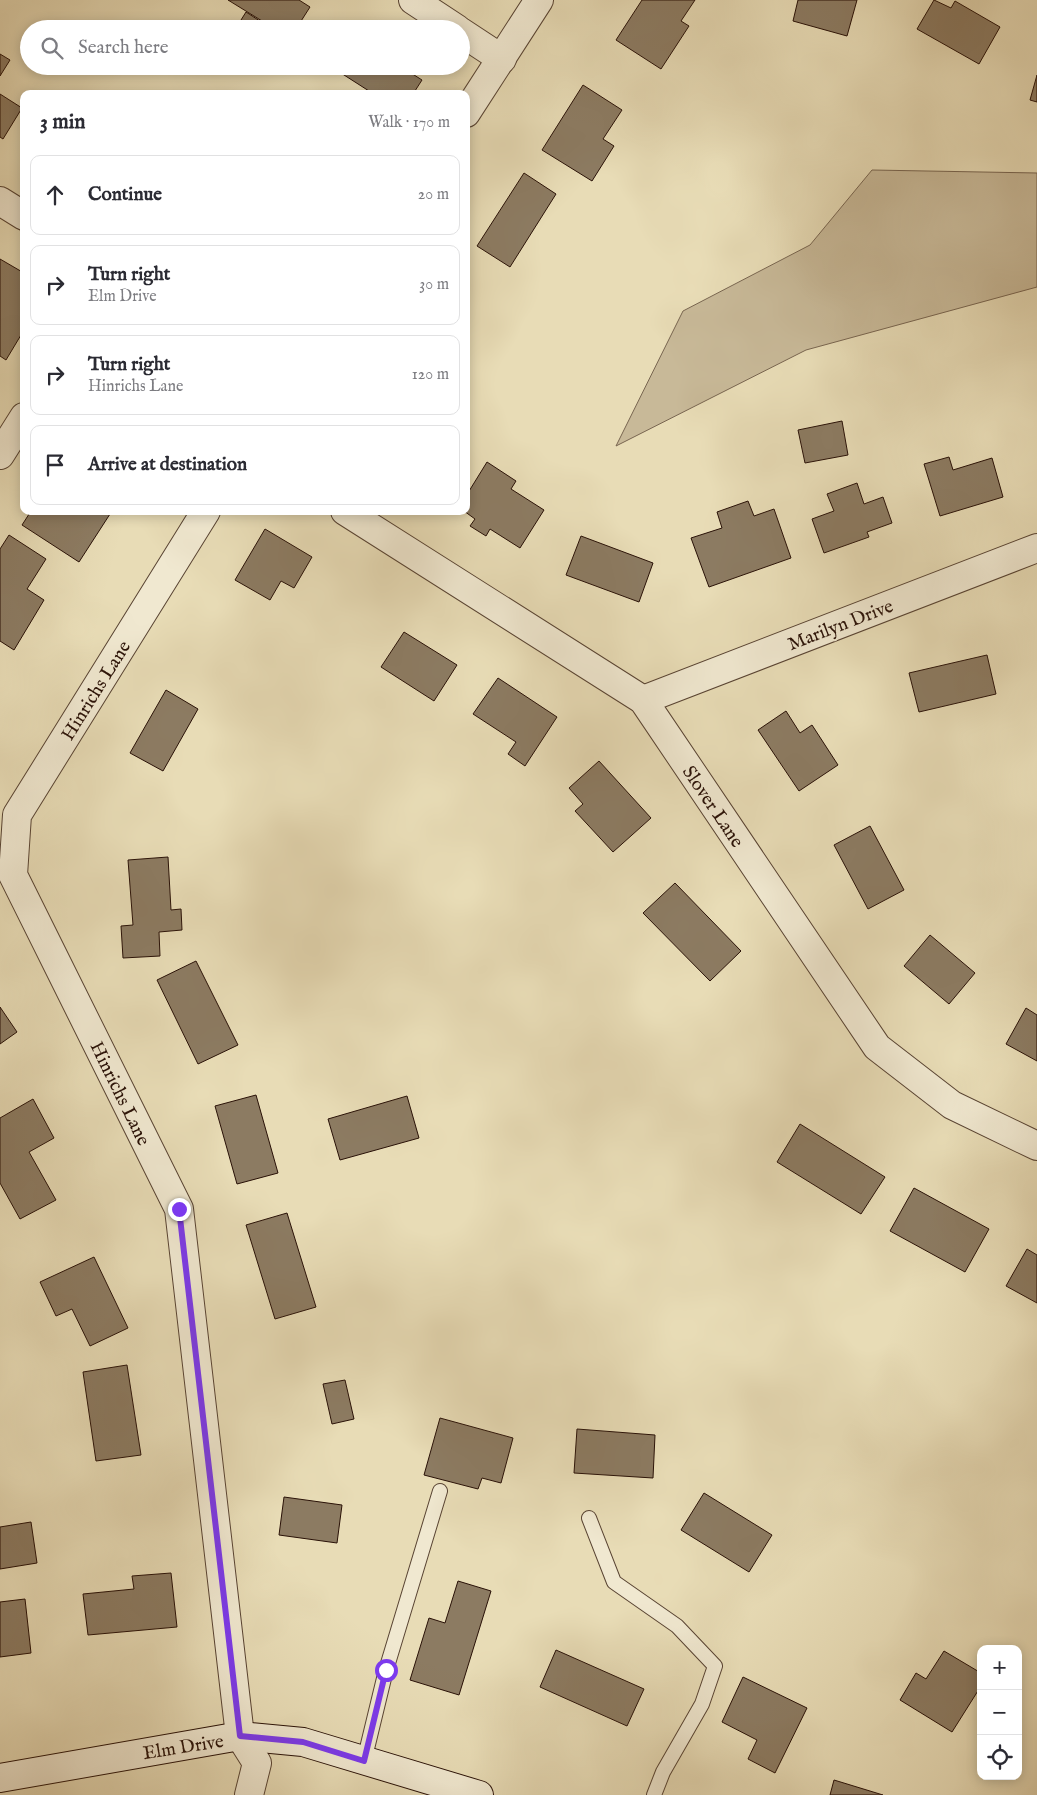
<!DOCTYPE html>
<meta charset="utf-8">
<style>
body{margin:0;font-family:"IM FELL English",serif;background:#f2f2f3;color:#2b2b33}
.controls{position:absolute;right:15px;bottom:15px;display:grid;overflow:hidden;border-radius:10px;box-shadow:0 2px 12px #0003}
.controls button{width:45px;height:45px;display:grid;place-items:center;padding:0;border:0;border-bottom:1px solid #e1e1e2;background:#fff;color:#2b2b33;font:25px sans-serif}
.stop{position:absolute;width:15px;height:15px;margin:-11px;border:4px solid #7c3aed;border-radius:50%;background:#fff}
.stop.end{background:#7c3aed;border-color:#fff;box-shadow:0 1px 5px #0008}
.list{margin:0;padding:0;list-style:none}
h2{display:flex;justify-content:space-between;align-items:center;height:65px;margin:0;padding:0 20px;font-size:21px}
h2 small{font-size:16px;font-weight:400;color:#7c7c81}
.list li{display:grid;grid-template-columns:32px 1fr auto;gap:15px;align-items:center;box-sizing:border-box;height:80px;margin:0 10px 10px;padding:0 10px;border:1px solid #e1e1e2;border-radius:10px}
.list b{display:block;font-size:19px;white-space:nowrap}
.list p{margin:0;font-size:16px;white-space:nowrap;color:#7c7c81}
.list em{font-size:16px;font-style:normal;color:#7c7c81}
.icon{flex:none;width:28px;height:28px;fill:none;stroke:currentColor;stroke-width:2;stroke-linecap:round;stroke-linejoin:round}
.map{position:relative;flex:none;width:1037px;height:1795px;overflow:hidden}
.search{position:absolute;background:#fff;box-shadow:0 2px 12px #0003;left:20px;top:20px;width:450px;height:55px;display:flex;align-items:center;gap:12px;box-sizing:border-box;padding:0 18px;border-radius:28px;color:#7c7c81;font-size:19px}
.panel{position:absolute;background:#fff;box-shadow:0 2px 12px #0003;left:20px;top:90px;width:450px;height:425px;border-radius:10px}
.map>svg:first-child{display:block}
.green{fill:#c8b998;stroke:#786550}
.building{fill:#8c7b62;stroke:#291107}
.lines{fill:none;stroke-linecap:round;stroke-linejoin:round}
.lane-casing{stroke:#594433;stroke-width:16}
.street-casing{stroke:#594433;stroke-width:30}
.secondary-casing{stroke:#291107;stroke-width:30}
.lane{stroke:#f0e8d0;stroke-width:14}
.street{stroke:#f0e8d0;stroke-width:28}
.secondary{stroke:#f0e8d0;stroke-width:28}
.route{stroke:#7c3aed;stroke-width:6}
.labels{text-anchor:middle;stroke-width:4;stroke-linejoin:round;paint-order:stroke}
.street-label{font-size:19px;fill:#291107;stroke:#f0e8d0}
</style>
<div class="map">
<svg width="1037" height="1795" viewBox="0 0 1037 1795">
<rect width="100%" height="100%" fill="#e8dcb6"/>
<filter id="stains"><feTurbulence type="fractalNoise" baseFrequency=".004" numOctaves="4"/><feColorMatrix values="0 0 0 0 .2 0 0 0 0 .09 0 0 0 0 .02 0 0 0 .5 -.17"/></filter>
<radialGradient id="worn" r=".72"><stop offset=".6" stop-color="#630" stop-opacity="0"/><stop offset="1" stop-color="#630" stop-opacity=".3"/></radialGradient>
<polygon class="green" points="872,170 1037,173 1037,287 806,350 616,446 683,311 810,245"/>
<g class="building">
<polygon points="228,0 299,0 310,7 296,29 275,29"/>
<polygon points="642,0 695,0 681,21 689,26 661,69 616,40"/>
<polygon points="798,0 857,0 847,36 793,21"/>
<polygon points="934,0 951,8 955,1 1000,27 979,64 917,29"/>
<polygon points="246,12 266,25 264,29 255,29 241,20"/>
<polygon points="0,54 10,60 0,76"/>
<polygon points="330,66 400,66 422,80 413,94 367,94 369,91"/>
<polygon points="1037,75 1037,102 1030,100"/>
<polygon points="583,85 622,110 603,139 614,146 592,181 542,150"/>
<polygon points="0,94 22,108 3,139 0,137"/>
<polygon points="524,173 556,194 510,267 477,246"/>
<polygon points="0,259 24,273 24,330 6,360 0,356"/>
<polygon points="842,421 848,455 805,463 798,430"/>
<polygon points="949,457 953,470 992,458 1003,497 940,516 924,464"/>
<polygon points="487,462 516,481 511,489 544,510 520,548 490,529 486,536 470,526 475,519 464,511 466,511 466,496"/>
<polygon points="857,483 864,504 883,497 892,523 867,532 869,537 824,553 812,519 834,511 827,494"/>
<polygon points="748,501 754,516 774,509 791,558 709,587 691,538 722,528 717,512"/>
<polygon points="31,511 105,511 110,514 79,562 22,525"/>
<polygon points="265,529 312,557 294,588 281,581 270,600 235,580"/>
<polygon points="9,535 46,559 27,589 44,600 14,650 0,641 0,549"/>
<polygon points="581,536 653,563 639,602 566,575"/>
<polygon points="404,632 457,665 434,701 381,667"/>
<polygon points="987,655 996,694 919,712 909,673"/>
<polygon points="498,678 557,717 525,766 508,754 516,742 473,714"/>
<polygon points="166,690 198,709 163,771 130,753"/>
<polygon points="786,711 800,733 812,725 838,765 799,791 758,730"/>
<polygon points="599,761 651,818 613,852 575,811 583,804 569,788"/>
<polygon points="870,826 904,890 868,909 834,845"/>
<polygon points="168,857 171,910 181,909 182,930 159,932 160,956 123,958 121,926 133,925 128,860"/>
<polygon points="675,883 741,951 710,981 643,913"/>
<polygon points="930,935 975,973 949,1004 904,966"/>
<polygon points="196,961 238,1045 198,1064 157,980"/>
<polygon points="0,1007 17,1032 0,1044"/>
<polygon points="1026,1008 1037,1015 1037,1061 1006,1044"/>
<polygon points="256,1095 278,1173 237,1184 215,1106"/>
<polygon points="407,1096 419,1138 340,1160 328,1119"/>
<polygon points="33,1099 54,1138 29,1152 56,1200 20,1219 0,1183 0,1118"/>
<polygon points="800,1124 885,1177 861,1214 777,1162"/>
<polygon points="914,1188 989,1229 965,1272 890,1231"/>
<polygon points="287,1213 316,1307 275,1319 246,1225"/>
<polygon points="1027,1249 1037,1255 1037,1303 1006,1286"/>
<polygon points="94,1257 128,1328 90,1346 72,1309 56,1316 40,1282"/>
<polygon points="127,1365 141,1455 96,1461 83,1372"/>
<polygon points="345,1380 354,1419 332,1424 323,1384"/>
<polygon points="440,1418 513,1438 501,1483 482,1478 478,1489 424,1475"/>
<polygon points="577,1429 655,1435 653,1478 574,1473"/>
<polygon points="704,1493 772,1535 749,1572 681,1530"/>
<polygon points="284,1497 342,1505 337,1543 279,1535"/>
<polygon points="31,1522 37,1563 0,1569 0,1527"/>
<polygon points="171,1573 177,1627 88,1635 83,1594 134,1589 132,1576"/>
<polygon points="458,1581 491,1591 459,1695 410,1680 429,1618 445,1623"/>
<polygon points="25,1599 31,1653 0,1657 0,1602"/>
<polygon points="556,1650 644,1689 627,1726 540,1687"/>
<polygon points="944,1651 981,1673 981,1686 952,1732 900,1700 916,1673 926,1679"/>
<polygon points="743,1677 807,1708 775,1773 748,1759 757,1740 722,1722"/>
<polygon points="834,1780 883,1795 830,1795"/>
</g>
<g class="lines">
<g class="lane-casing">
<g id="lane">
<polyline points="589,1518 614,1582 677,1626 715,1666 702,1704 663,1772 654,1795"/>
<polyline points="364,1761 386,1670 440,1491"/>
</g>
</g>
<g class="street-casing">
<g id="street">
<polyline points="413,0 457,29"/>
<polyline points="461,32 502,59"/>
<polyline points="466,113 539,0"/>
<polyline points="0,201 24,216"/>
<polyline points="0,455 24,417"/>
<polyline points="206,511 17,815 13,875 179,1209 240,1736 257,1763 249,1795"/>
<polyline points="345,511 643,700 877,1047 952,1105 1037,1146"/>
<polyline points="643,700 1037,548"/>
</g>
</g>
<g class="secondary-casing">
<polyline id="secondary" points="0,1778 240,1736 303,1742 479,1795"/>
</g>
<use href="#lane" class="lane"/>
<use href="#street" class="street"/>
<use href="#secondary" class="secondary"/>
</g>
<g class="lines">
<polyline class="route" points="179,1209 240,1736 303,1742 364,1761 386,1670"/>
</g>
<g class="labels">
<g class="street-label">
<text transform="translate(840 624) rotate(-21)" y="7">Marilyn Drive</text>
<text transform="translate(95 690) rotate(-58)" y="7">Hinrichs Lane</text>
<text transform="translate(714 806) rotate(56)" y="7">Slover Lane</text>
<text transform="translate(121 1093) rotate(64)" y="7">Hinrichs Lane</text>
<text transform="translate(183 1746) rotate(-9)" y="7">Elm Drive</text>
</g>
</g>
<rect width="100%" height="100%" filter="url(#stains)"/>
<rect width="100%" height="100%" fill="url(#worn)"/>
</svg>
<div class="controls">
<button>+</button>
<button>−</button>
<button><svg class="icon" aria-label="locate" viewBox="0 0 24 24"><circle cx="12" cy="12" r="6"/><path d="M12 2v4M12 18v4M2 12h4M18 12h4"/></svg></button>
</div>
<div class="stop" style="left:386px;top:1670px"></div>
<div class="stop end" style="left:179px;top:1209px"></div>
<div class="search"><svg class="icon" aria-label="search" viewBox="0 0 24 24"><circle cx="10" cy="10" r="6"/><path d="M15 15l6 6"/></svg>Search here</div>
<section class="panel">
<h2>3 min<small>Walk · 170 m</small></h2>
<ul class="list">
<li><svg class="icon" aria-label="ahead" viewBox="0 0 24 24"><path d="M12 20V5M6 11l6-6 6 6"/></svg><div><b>Continue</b></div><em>20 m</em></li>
<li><svg class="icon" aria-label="right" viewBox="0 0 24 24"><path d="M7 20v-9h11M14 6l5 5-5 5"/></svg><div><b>Turn right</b><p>Elm Drive</p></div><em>30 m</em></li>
<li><svg class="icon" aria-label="right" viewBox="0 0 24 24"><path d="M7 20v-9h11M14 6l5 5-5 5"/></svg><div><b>Turn right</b><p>Hinrichs Lane</p></div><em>120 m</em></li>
<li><svg class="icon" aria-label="arrive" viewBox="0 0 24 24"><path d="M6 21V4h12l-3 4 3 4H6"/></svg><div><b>Arrive at destination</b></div></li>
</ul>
</section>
</div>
